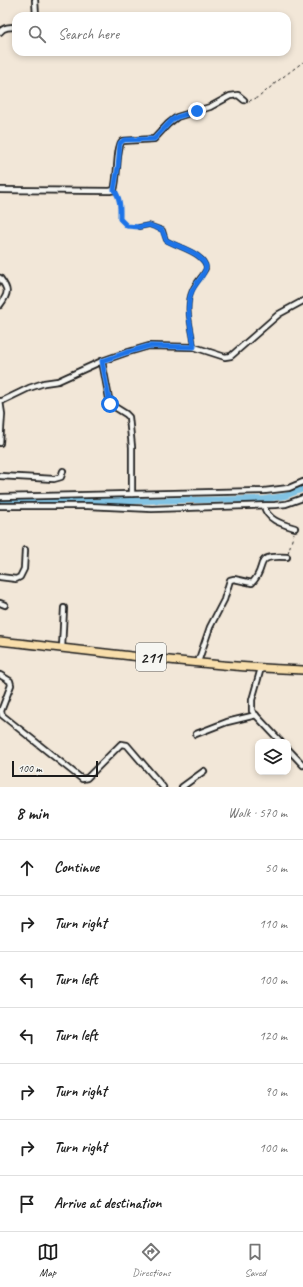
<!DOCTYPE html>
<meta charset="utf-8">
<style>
body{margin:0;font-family:Caveat,sans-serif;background:#f2f2f2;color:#222}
.controls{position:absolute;right:12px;bottom:12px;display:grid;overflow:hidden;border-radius:8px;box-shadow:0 2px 6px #0003}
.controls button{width:36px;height:36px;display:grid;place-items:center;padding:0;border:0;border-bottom:1px solid #e0e0e0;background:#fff;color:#222;font:20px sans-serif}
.scale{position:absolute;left:12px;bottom:10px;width:86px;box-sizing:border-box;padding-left:4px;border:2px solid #1c1c1c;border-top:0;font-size:11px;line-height:14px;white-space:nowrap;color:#1c1c1c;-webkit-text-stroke:3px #f6f6f2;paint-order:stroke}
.stop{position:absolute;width:12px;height:12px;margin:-9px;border:3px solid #1a73e8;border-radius:50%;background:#fff}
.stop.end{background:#1a73e8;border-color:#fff;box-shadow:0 1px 4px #0008}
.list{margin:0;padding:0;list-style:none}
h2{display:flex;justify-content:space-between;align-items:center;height:52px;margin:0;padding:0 16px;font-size:17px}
h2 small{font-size:13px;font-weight:400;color:#767676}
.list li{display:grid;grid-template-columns:26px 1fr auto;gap:12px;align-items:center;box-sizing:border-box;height:56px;padding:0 16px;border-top:1px solid #e0e0e0}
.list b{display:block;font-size:15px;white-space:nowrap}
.list em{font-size:13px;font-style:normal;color:#767676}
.icon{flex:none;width:22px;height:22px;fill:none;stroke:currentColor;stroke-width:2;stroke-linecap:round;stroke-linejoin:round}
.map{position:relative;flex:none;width:303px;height:787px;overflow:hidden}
.search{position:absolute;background:#fff;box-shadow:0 2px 6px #0003;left:12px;right:12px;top:12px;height:44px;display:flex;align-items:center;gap:10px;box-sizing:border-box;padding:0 14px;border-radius:12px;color:#767676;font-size:15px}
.sheet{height:444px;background:#fff}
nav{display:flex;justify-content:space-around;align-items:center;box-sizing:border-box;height:56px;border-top:1px solid #e0e0e0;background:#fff;font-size:11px;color:#767676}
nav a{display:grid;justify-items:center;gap:2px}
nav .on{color:#1c1c1c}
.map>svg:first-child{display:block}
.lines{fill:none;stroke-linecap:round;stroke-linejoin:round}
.canal{stroke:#82c3e3;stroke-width:6}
.service-casing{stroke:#1c1c1c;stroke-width:5.5}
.minor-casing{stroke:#1c1c1c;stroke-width:8}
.primary-casing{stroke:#1c1c1c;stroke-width:10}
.path{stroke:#1c1c1c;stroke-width:1;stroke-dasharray:3 3;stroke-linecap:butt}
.service{stroke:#f6f6f2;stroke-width:2.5}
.minor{stroke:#f6f6f2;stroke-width:4.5}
.primary{stroke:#f8deab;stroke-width:7}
.route{stroke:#1a73e8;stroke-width:5}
.labels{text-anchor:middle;stroke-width:3.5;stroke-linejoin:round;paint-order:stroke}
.shield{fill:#f6f6f2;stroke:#5d5d5c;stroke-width:1}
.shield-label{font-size:16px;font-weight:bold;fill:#1c1c1c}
</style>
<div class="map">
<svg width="303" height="787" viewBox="0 0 303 787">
<rect width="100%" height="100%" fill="#f2e7d8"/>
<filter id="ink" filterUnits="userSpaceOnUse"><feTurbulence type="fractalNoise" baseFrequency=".025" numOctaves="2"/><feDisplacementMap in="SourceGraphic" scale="8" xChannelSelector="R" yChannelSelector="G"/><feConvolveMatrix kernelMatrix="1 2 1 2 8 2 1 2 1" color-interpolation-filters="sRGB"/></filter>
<g filter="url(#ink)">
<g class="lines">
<polyline class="canal" points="0,503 265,499 285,496 303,489"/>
<g class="service-casing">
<path id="service" d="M139,227L149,225L163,230L166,240C177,247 207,254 206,269C202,276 195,283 192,290C184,309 192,328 194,347"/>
</g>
<g class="minor-casing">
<g id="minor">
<polyline points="35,0 36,16"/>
<path d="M0,32C4,27 10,27 16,27"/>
<path d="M0,190L110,191L114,190C118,178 116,148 122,141L154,139L168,124L177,117L210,107L230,96L238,95L244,100"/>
<path d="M0,278C9,290 9,293 0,305"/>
<polyline points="102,361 110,404 126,414 129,417 132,447 132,494"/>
<polyline points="0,401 2,414 0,443"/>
<polyline points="0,402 29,388 44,383 58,381 102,361 125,353 149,346 194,347 225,357 231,356 279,314 303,301"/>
<polyline points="0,476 54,479 61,477 63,471"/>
<polyline points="0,497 264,491 289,488 303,482"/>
<polyline points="0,506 88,506 152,509 275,505 286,504 303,498"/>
<path d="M264,506C267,520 282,524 295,528"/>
<polyline points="0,577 16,579 20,577 24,569 25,550"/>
<polyline points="0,603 5,605"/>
<polyline points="62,648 64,608"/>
<path d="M198,662L210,627L224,600L230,580L234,579L252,583C269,565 251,555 287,557"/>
<polyline points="261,668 252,700 252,711 281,742"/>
<polyline points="0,675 10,681 11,685 1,711 2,715 82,779 87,778 121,744 127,745 163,787"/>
<polyline points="196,734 227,722 256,715"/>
<polyline points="288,749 303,765"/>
<polyline points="182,787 204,771"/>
</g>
</g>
<g class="primary-casing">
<path id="primary" d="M0,641C101,652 202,666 303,670"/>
</g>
<g class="path">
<polyline points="249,101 259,97 279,80 303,62"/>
<polyline points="117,193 119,200 120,219 127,226 134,227"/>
<polyline points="288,553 294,533"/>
</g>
<use href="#service" class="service"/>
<use href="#minor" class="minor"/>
<use href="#primary" class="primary"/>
</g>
</g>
<g class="lines" filter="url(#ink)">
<path class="route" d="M110,404L102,361L125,353L149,346L194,347C192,328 184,309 192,291C196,282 205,276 206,266C200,251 179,248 166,240L162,230L149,225L139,227L127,226L120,219C120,209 121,198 114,190L118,167L120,143L124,140L154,139L172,120L177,117L197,111"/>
</g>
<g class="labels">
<rect class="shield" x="136" y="643" width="30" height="28" rx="3"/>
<g class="shield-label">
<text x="151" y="663">211</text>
</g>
</g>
</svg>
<div class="controls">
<button><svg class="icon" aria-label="layers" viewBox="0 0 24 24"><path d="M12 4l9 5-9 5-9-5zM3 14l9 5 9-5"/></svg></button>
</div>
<div class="scale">100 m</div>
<div class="stop" style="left:110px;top:404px"></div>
<div class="stop end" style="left:197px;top:111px"></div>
<div class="search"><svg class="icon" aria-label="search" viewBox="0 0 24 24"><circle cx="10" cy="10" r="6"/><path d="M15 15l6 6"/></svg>Search here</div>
</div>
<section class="sheet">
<h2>8 min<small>Walk · 570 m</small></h2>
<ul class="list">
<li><svg class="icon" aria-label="ahead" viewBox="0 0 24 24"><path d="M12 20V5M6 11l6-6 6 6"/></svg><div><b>Continue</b></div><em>50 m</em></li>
<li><svg class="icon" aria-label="right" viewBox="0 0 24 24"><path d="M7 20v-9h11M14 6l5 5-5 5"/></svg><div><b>Turn right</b></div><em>110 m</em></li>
<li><svg class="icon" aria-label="left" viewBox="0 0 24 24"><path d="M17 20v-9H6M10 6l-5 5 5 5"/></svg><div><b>Turn left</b></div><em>100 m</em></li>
<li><svg class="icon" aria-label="left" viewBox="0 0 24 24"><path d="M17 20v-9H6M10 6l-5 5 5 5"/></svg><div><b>Turn left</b></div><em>120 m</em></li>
<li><svg class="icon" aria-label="right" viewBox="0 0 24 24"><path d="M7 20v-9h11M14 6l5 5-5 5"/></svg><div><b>Turn right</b></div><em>90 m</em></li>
<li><svg class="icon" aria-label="right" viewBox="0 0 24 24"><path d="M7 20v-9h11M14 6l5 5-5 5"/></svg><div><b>Turn right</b></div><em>100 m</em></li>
<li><svg class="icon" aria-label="arrive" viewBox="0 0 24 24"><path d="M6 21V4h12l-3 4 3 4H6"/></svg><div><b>Arrive at destination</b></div></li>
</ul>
</section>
<nav>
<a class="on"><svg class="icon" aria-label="map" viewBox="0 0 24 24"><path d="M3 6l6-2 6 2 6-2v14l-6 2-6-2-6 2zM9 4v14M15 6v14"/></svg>Map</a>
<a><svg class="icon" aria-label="directions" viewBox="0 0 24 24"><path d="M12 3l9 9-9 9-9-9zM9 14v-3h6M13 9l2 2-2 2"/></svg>Directions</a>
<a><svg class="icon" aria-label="saved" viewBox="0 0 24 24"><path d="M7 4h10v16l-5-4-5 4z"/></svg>Saved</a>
</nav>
